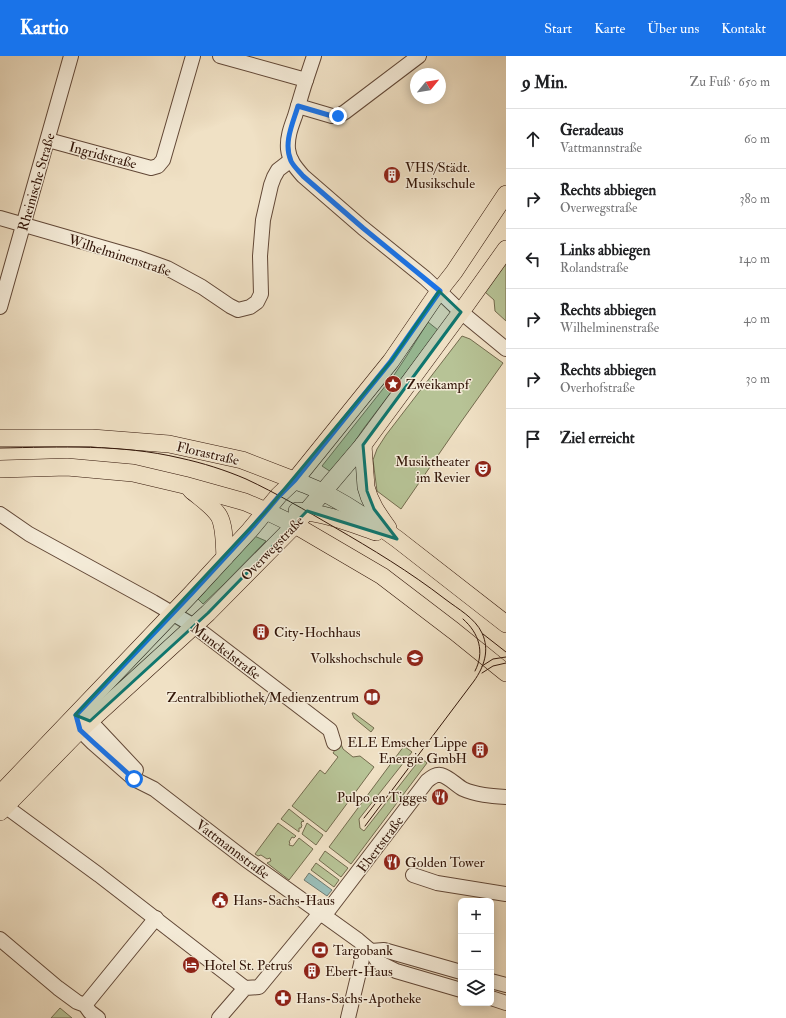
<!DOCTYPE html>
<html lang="de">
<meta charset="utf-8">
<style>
body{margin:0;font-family:"IM FELL Double Pica",serif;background:#f6f6f6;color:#202124}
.controls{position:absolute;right:12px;bottom:12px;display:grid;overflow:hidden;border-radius:6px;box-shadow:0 2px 10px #0003}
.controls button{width:36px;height:36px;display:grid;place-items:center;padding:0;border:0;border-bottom:1px solid #e0e0e0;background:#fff;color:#202124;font:20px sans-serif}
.compass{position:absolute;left:410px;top:12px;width:36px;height:36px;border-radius:50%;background:#fff;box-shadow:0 2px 10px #0003;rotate:60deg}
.stop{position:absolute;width:12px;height:12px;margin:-9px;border:3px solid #1a73e8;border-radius:50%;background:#fff}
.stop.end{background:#1a73e8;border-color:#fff;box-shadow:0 1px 4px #0008}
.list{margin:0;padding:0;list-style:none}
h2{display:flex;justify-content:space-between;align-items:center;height:52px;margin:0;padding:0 16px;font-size:17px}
h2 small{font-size:13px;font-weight:400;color:#757577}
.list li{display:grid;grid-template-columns:26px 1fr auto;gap:12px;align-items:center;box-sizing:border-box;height:60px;padding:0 16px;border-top:1px solid #e0e0e0}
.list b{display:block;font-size:15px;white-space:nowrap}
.list p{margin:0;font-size:13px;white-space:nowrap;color:#757577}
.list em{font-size:13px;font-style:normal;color:#757577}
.icon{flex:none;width:22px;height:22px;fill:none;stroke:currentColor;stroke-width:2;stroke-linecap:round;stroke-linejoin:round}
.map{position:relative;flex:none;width:506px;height:962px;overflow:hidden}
header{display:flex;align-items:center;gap:24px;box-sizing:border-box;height:56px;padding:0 20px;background:#1a73e8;color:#fff}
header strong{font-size:19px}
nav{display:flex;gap:22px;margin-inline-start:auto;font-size:14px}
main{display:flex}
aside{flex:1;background:#fff}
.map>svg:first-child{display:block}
.green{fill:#b7c396;stroke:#746c4f}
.water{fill:#9abdb7;stroke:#707a71}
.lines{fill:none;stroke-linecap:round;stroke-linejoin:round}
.minor-casing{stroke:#624837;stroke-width:16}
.major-casing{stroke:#321508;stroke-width:18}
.minor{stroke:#f5ecd9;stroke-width:14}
.major{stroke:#f0e1c5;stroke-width:17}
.tram{stroke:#321508;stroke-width:1}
.route{stroke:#1a73e8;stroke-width:5}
.marked{fill:#0f766e;fill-opacity:0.2;stroke:#0f766e;stroke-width:3;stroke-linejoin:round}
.labels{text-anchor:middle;stroke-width:3;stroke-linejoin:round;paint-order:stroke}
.street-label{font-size:14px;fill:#321508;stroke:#f5ecd9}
.poi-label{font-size:14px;fill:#321508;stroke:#f5ecd9;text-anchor:start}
</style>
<header>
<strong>Kartio</strong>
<nav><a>Start</a><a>Karte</a><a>Über uns</a><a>Kontakt</a></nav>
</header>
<main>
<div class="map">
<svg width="506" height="962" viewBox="0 0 506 962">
<rect width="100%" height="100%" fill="#f0e1c5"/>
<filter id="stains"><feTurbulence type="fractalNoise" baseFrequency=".005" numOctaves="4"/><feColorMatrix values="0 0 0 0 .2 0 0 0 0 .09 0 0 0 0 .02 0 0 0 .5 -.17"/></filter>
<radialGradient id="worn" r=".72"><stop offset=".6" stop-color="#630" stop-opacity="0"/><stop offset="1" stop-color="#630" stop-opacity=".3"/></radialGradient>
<g class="green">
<polygon points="506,206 506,265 495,255 494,244 485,236"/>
<polygon points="428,266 438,274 364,372 344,401 331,416 322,410 394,319 406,301"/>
<polygon points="462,280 470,283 503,307 461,366 401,453 377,435 373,404 377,393 386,379"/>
<polygon points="252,479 266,485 223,529 203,548 198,543 226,511"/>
<polygon points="352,657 354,657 374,672 371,676 354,662"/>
<polygon points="339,688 341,688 343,693 353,701 360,700 374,711 326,776 292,750 320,714 325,718 338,701 333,697"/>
<polygon points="404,690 412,696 359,763 360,772 364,775 421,702 427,707 351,808 329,791"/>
<polygon points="289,753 304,765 303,766 302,765 301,768 302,769 301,772 299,772 299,776 281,763"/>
<polygon points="278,767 296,780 294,782 292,781 289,786 290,787 289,789 293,790 299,782 313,793 289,824 267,807 271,805 270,802 267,803 261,799 258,800 255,798"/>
<polygon points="307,767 323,779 316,789 302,778"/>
<polygon points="325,795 348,812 341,821 319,804"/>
<polygon points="316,807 339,824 334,831 311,814"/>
<polygon points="60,952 72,962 51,962"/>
</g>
<polygon class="water" points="309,817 332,834 327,840 304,824"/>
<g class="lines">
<g class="minor-casing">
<g id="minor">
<polyline points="220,0 306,24"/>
<path d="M314,0C307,20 301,39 295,60C291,71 287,81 288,93C289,104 296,112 303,120L363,172L425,222L439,235L461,256L506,293"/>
<polyline points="298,50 332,60 338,60 345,56 419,0"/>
<polyline points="48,84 151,112 158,110 163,104 193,0"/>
<polyline points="0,162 139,202 167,212 202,231 230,250 238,254 250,251 257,246 261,238 260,200 263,164 271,129 274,121 278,114 291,104"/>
<polyline points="0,251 71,0"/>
<polyline points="0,458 29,478 153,546 194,570 330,674 334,687"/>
<polyline points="80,661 90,665 136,714"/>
<polyline points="77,664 80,674 93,687 134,723 154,733 245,803 358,884 371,895 378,906 396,915 461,934"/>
<polyline points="5,750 99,819 245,932"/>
<polyline points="413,819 437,827 506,838"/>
<path d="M324,860L427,725C432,721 436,718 441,719C449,721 456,729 463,733C476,739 491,740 506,741"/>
<polyline points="0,883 58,932 77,946 85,949 90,956 98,962"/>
<polyline points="371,895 384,894 461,916"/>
<polyline points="491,925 506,929"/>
<polyline points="491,942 506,947"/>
<polyline points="85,949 156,862"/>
<polyline points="219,962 245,932 259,931 320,857"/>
<polyline points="348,962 361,908 364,890"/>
</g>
</g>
<g class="major-casing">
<g id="major">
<polyline points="0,382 92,382 169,388 242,404 304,428 323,436 346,449 376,468 397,483 506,568"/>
<path d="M363,389L366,431C370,447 378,458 388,472"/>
<polyline points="0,413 67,411 133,417 184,429 245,446 266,455 295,469 382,520 454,575 506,617"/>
<path d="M191,434C200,442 212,449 219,460C225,471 224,489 225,501"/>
<path d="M297,455C325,457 350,467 376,476"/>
<polyline points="0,738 191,538 250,474 279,439 295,424 391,305 439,235 454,216 506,138"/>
<polyline points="0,756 80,674 208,557 295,469 363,389 461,256 506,193"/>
</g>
</g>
<use href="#minor" class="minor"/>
<use href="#major" class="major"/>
<g class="tram">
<path d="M0,392C60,391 121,388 180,402C203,407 225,414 246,423C276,437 305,454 334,471C372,493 410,516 445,543C458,553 475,562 482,577C490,594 484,611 474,625L365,770"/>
<path d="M463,563C479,577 485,596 475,615"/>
<polyline points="483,578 506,596"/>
<polyline points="482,610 493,603 506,601"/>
<polyline points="482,617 493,610 506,607"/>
<polyline points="364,762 375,748"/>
</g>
</g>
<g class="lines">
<path class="route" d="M134,723L93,686L80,674L76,659L191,538L250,474L279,440L295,424L391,305L440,235L363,172L303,120C299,115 294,111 291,105C283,87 293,67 298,50L332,60H338"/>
</g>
<path class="marked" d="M439,235L461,256L363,389L367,435L374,453L397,483L307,455L208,557L90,665L75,659L266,455L391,305Z"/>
<defs>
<g id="building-disc" transform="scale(0.9)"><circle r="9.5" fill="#8f2418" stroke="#f5ecd9"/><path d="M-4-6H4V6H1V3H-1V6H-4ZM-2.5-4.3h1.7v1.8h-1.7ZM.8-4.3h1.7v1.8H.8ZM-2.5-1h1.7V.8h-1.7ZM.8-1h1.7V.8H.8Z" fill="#fff"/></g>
<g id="sight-disc" transform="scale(0.9)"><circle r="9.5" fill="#8f2418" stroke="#f5ecd9"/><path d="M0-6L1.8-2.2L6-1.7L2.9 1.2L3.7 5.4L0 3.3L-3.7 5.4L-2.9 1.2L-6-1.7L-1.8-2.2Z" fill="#fff"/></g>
<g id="theatre-disc" transform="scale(0.9)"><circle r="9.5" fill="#8f2418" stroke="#f5ecd9"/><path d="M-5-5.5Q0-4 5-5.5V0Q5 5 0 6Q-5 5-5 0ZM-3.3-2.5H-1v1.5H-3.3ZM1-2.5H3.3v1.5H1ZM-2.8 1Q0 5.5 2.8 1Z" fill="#fff"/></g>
<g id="university-disc" transform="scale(0.9)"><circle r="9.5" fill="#8f2418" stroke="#f5ecd9"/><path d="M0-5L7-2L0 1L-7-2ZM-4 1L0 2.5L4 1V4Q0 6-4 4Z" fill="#fff"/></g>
<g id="library-disc" transform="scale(0.9)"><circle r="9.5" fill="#8f2418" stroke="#f5ecd9"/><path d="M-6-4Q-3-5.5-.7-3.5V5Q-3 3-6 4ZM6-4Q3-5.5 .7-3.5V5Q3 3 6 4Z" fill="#fff"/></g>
<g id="restaurant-disc" transform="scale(0.9)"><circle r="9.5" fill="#8f2418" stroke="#f5ecd9"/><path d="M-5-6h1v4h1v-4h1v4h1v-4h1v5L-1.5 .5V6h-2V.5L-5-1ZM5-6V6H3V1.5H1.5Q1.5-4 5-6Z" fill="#fff"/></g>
<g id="civic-disc" transform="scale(0.9)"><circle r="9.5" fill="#8f2418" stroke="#f5ecd9"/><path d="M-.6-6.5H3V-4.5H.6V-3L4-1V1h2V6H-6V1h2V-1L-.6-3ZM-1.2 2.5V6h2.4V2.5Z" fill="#fff"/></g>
<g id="bank-disc" transform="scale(0.9)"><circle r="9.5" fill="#8f2418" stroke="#f5ecd9"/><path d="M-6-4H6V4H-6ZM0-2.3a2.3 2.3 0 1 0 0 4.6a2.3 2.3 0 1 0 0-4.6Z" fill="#fff"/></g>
<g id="hotel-disc" transform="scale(0.9)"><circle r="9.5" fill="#8f2418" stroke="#f5ecd9"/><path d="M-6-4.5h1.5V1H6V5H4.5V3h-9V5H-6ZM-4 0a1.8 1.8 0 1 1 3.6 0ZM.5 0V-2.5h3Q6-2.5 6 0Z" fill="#fff"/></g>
<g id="pharmacy-disc" transform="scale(0.9)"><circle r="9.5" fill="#8f2418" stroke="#f5ecd9"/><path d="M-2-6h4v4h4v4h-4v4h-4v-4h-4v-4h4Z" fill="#fff"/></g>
</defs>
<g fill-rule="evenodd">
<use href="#building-disc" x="392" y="119"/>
<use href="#sight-disc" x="393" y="328"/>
<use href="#theatre-disc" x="483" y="413"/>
<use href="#building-disc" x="261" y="576"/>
<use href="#university-disc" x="415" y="602"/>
<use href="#library-disc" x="372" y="641"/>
<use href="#building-disc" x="480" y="694"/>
<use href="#restaurant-disc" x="440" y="741"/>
<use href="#restaurant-disc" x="392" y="806"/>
<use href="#civic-disc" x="220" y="844"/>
<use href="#bank-disc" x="320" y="894"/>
<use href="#hotel-disc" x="191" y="909"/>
<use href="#building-disc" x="312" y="915"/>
<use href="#pharmacy-disc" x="283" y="942"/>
</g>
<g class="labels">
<g class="street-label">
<text transform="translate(103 99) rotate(15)" y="5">Ingridstraße</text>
<text transform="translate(36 126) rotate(-74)" y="5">Rheinische Straße</text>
<text transform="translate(120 199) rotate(18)" y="5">Wilhelminenstraße</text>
<text transform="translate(208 397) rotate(13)" y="5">Florastraße</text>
<text transform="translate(272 492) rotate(-46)" y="5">Overwegstraße</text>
<text transform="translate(226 595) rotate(37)" y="5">Munckelstraße</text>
<text transform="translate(380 788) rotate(-53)" y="5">Ebertstraße</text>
<text transform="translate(233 793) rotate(37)" y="5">Vattmannstraße</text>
</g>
<g class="poi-label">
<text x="405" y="116">VHS/Städt.<tspan x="405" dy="16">Musikschule</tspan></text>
<text x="406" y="333">Zweikampf</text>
<text x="470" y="410" text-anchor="end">Musiktheater<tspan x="470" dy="16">im Revier</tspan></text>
<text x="274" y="581">City-Hochhaus</text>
<text x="402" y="607" text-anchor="end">Volkshochschule</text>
<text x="359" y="646" text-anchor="end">Zentralbibliothek/Medienzentrum</text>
<text x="467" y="691" text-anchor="end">ELE Emscher Lippe<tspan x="467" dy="16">Energie GmbH</tspan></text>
<text x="427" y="746" text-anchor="end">Pulpo en Tigges</text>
<text x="405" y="811">Golden Tower</text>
<text x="233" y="849">Hans-Sachs-Haus</text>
<text x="333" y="899">Targobank</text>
<text x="204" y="914">Hotel St. Petrus</text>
<text x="325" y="920">Ebert-Haus</text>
<text x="296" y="947">Hans-Sachs-Apotheke</text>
</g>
</g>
<rect width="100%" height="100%" filter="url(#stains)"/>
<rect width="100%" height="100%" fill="url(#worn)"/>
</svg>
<div class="controls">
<button>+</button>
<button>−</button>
<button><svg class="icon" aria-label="layers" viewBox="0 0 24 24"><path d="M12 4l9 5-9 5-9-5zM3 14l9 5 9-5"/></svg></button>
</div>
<svg class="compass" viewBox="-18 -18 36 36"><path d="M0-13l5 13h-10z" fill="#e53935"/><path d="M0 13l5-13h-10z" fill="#757577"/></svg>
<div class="stop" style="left:134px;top:723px"></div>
<div class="stop end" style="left:338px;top:60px"></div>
</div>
<aside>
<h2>9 Min.<small>Zu Fuß · 650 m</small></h2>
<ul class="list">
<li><svg class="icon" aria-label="ahead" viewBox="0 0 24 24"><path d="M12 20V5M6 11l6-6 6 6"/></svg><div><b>Geradeaus</b><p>Vattmannstraße</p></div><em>60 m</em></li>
<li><svg class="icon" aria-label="right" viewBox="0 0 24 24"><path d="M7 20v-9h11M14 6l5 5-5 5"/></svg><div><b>Rechts abbiegen</b><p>Overwegstraße</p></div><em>380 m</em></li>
<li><svg class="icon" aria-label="left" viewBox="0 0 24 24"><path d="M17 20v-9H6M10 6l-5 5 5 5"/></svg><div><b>Links abbiegen</b><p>Rolandstraße</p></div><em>140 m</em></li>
<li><svg class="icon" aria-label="right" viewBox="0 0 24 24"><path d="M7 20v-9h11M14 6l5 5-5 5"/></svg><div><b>Rechts abbiegen</b><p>Wilhelminenstraße</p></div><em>40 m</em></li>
<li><svg class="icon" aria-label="right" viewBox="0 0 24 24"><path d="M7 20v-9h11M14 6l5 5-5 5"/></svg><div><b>Rechts abbiegen</b><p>Overhofstraße</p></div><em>30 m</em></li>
<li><svg class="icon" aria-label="arrive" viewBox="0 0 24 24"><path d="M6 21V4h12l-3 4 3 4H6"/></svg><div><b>Ziel erreicht</b></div></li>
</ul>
</aside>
</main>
